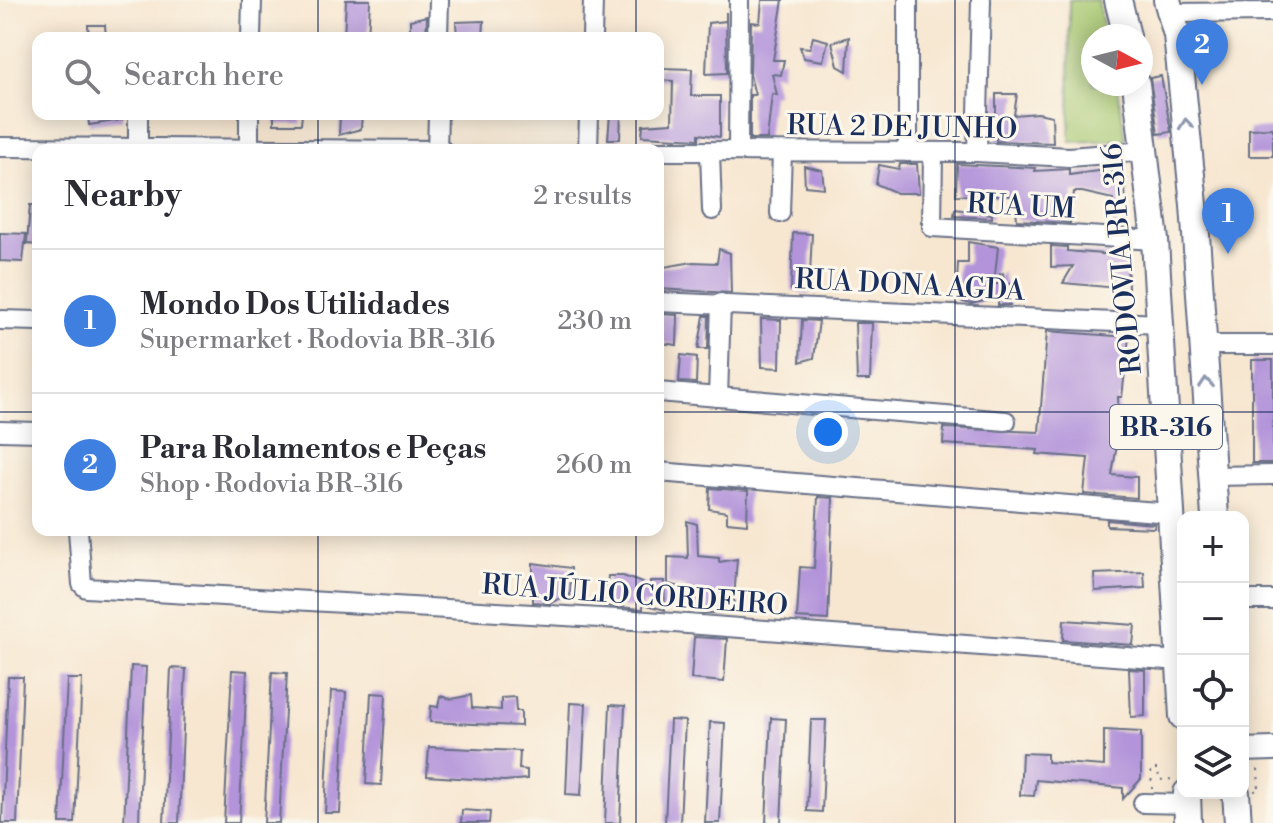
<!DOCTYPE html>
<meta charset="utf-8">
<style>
body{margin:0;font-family:"Libre Bodoni",serif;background:#f7f7f7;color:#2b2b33}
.controls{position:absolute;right:24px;bottom:24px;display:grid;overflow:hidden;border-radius:16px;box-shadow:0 4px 20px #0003}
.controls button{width:72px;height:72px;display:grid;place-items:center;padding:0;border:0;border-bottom:2px solid #e1e1e2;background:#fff;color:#2b2b33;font:40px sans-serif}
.compass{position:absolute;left:1081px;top:24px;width:72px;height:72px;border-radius:50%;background:#fff;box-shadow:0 4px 20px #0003;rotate:97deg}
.you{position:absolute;left:828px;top:432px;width:28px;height:28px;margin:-20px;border:6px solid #fff;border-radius:50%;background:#1a73e8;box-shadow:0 0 0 12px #1a73e833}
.badge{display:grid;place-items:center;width:52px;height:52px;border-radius:50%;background:#b5179e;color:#fff;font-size:26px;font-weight:700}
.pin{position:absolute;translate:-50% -66px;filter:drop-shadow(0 2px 4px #0008)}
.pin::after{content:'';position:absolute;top:42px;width:28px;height:24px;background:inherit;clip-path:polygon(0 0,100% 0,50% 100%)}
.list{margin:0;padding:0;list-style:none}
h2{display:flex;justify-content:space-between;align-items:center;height:104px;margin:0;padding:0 32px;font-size:34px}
h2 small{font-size:26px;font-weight:400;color:#7c7c81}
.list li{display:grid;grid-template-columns:52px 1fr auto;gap:24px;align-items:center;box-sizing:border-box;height:144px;padding:0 32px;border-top:2px solid #e1e1e2}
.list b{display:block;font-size:30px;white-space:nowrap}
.list p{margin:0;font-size:26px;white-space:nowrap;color:#7c7c81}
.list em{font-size:26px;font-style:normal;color:#7c7c81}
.icon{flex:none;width:44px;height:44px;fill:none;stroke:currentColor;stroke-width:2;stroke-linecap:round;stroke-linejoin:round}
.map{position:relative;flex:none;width:1273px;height:823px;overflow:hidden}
.search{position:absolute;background:#fff;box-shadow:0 4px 20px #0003;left:32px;top:32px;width:632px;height:88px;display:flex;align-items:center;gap:20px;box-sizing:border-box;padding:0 28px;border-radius:16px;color:#7c7c81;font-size:30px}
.panel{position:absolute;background:#fff;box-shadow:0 4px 20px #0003;left:32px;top:144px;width:632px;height:392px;border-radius:16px}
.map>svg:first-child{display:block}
.green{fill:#a7c871;stroke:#617c68;stroke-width:2}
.building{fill:#b394da}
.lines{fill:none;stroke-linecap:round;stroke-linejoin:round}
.minor-casing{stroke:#686f86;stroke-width:22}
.major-casing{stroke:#686f86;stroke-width:26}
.highway-casing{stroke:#686f86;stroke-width:30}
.path{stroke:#686f86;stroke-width:2;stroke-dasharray:2 6;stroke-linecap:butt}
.minor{stroke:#fff;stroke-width:18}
.major{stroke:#fff;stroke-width:22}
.highway{stroke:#fff;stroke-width:26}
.oneway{stroke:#8d97ae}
.grid{fill:none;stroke:#1b2f5e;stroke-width:2;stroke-opacity:0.55}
.labels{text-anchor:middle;stroke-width:6;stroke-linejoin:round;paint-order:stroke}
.shield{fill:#fbf7ec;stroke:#5e6b89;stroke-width:2}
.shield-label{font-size:26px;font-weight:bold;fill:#1b2f5e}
.street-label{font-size:28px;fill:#1b2f5e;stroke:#fbf7ec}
</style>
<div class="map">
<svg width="1273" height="823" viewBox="0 0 1273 823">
<rect width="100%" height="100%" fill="#fbf7ec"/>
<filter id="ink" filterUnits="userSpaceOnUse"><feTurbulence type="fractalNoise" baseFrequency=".0125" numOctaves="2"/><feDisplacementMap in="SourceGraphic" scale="16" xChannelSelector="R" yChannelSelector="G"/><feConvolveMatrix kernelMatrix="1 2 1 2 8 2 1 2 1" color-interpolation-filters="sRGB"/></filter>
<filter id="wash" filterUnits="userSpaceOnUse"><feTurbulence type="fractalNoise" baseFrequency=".006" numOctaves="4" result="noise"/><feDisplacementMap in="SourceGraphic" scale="32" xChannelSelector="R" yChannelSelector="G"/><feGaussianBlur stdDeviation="1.8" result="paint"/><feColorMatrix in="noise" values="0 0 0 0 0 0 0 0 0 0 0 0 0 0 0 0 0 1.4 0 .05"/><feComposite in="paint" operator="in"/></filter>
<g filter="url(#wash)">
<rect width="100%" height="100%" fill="#f7e7d1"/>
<polygon class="green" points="1069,0 1098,0 1105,36 1093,36 1093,84 1117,84 1126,140 1070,142"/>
<g id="blocks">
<g class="building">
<polygon points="346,0 370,0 368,38 344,38"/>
<polygon points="762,0 783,0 773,60 784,60 781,75 772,74 777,95 772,94 767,139 750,139 750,95 755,95 750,75 751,22 760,23"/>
<polygon points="726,12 727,73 706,74 708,23 726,21"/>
<polygon points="427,16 426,38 410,38 410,20"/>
<polygon points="484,21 483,38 457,38 456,22"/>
<polygon points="88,25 105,25 106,38 89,38"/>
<polygon points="813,37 828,41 823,61 804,58 800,47 810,48"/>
<polygon points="849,37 847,71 838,66 832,42"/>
<polygon points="658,68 692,69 691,96 720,96 720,137 699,134 699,139 642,136 643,125 672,123 673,81 658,80"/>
<polygon points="1161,76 1171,132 1158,134 1150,78"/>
<polygon points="996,94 1017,94 1014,115 1038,113 1052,116 1053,143 996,141"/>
<polygon points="88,114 122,114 122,120 89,125"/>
<polygon points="274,114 302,114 301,124 274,124"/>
<polygon points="340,114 362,114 361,129 339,135"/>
<polygon points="610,114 621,114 620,139 608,139"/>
<polygon points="1273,128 1273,156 1249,156 1249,129"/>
<polygon points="900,164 917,164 919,193 897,193 876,184 879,165 899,169"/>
<polygon points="957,164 1036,168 1035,171 1069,169 1069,175 1113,169 1112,176 1125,180 1126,226 1115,226 1113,199 1082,192 1074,192 1070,223 1017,220 1015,196 956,195"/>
<polygon points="804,166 822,170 824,188 805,186"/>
<polygon points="30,205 38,205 38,245 27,244"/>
<polygon points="955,209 992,214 992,218 954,216"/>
<polygon points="0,233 26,234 23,262 0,261"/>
<polygon points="793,233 812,234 809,294 791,290"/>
<polygon points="968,242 998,247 994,284 999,284 1000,274 1003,273 1005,284 1011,284 1010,305 998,305 998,298 971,304 956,300 958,263 968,263"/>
<polygon points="1051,246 1067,247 1067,251 1127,256 1128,289 1063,283 1073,266 1051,267"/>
<polygon points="719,249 730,253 731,293 658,289 658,268 693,262 717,263"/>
<polygon points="661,314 678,315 677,345 662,343"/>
<polygon points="704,316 709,316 708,349 698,349"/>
<polygon points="761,319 781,320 780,368 762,367"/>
<polygon points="802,320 819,321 814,358 800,362"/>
<polygon points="855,323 872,323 870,380 857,380"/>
<polygon points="1047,331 1129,337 1122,397 1118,397 1119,432 1112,475 1137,477 1137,498 1084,494 1088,458 1037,454 1038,450 943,444 944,428 1039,432"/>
<polygon points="681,355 697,357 696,383 679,382"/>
<rect x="1252" y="360" width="21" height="103"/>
<polygon points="710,488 748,491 747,524 727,522 727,512 709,509"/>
<polygon points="818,497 833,498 828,620 797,618 800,567 814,568"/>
<polygon points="1107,520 1155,524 1154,528 1107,526"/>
<polygon points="687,521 697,524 698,556 719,558 719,562 737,559 733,613 704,613 685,608 686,588 668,584 668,557 688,558"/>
<polygon points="533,563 571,568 570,601 561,598 550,603 533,602"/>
<polygon points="1144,572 1145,588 1095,591 1094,574"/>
<polygon points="608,576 623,576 650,586 650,581 664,581 665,610 643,604 643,609 605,606"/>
<polygon points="1064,620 1135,625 1133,645 1063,640"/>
<polygon points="694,637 727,639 724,682 691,679"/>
<polygon points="131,666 146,667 140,788 139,823 124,823"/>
<polygon points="171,668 186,669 183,729 179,823 164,823"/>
<polygon points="1129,669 1145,670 1145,716 1131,717"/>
<polygon points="232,670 247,671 245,716 239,823 224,823"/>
<polygon points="272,672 287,673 279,823 264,823"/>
<polygon points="8,677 23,677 17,823 2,823"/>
<polygon points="67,679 82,679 75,823 60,823"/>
<polygon points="331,691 346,692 340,813 325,813"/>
<polygon points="371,693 386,694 381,785 366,784"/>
<polygon points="471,695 472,708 501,710 501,698 515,697 516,711 521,711 521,726 430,722 431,706 438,707 440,696 452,699"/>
<polygon points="570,703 586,704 581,795 566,794"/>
<polygon points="610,705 625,706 620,823 605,823"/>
<polygon points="771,718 786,719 781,823 766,823"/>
<polygon points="670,720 685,721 680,823 665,823"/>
<polygon points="811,720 826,720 822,812 807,811"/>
<polygon points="710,722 725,723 720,823 705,823"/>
<polygon points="1104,730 1141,732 1141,779 1123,799 1123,788 1036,780 1034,796 1020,795 1022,753 1047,754 1047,762 1104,766"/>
<polygon points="429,747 520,751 519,769 527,770 527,779 504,781 427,776"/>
<polygon points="462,810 490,812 489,823 461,823"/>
</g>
</g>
</g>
<g filter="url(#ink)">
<use href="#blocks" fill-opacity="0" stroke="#686f86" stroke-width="2"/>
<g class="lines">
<g class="minor-casing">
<g id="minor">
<polyline points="1171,13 1273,12"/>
<polyline points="251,38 252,0"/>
<polyline points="438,38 439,0"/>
<polyline points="592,38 593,0"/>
<polyline points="138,114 138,148"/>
<polyline points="0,147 442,150"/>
<polyline points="249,149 249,114"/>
<polyline points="437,150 438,114"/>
<polyline points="588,150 589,114"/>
<polyline points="658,151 977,152 1069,157 1146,151"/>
<polyline points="738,151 739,0"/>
<polyline points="710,152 712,210"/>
<polyline points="908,152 908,0"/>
<polyline points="933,152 932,227 1155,240"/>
<polyline points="977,152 981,0"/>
<polyline points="780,213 782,152"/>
<polyline points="658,302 1160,324"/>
<polyline points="0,320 38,321"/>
<polyline points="1203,345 1273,345"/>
<polyline points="658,392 1006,421"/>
<polyline points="718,397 721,303"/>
<polyline points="0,431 38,432"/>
<polyline points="658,472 1170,513"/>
<polyline points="1212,476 1273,475"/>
<polyline points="78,530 82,584 86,588 634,620 1180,661"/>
<polyline points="1243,600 1273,600"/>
<polyline points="1143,803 1187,804"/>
</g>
</g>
<g class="major-casing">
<polyline id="major" points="1243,750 1273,749"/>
</g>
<g class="highway-casing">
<g id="highway">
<polyline points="1118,0 1127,36"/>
<polyline points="1167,0 1177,35 1194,205 1215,517"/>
<polyline points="1136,84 1155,240 1183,716"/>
<polyline points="1187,793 1188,823"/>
<polyline points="1236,793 1238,823"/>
</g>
</g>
<g class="path">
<polyline points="1152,789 1151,769 1158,769 1159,780 1174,779"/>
<polyline points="1254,791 1259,790 1258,769"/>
</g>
<use href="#minor" class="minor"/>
<use href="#major" class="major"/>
<use href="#highway" class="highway"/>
</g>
<defs><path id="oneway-chevron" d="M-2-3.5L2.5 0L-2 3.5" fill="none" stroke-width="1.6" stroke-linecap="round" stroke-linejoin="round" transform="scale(2)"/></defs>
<g class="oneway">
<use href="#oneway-chevron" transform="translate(1186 124) rotate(-96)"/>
<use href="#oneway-chevron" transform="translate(1206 383) rotate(-94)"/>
</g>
</g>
<path class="grid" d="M318,0V38M636,0V38M955,0V823M318,114V150M636,114V150M0,412H38M658,412H1273M318,530V823M636,530V823"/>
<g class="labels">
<rect class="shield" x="1110" y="405" width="112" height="44" rx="6"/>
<g class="shield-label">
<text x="1166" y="436">BR-316</text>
</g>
<g class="street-label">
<text transform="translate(902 126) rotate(1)" y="10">RUA 2 DE JUNHO</text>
<text transform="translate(1021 205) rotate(3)" y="10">RUA UM</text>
<text transform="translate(1121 259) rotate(-95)" y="10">RODOVIA BR-316</text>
<text transform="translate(910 284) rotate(3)" y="10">RUA DONA AGDA</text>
<text transform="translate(635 594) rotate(4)" y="10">RUA JÚLIO CORDEIRO</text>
</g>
</g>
</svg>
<div class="controls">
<button>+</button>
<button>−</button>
<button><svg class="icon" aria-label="locate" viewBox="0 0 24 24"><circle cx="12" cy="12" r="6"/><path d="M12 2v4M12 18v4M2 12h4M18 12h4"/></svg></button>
<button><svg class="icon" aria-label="layers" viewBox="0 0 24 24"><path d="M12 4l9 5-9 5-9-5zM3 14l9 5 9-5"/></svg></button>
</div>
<svg class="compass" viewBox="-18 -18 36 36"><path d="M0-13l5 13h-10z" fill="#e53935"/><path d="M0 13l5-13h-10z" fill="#7c7c81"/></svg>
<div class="you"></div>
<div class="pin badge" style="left:1228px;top:254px;background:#3f7fe0">1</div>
<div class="pin badge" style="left:1202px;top:85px;background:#3f7fe0">2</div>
<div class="search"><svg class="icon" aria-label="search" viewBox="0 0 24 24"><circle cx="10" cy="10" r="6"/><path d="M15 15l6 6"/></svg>Search here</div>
<section class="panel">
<h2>Nearby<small>2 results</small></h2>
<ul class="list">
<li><span class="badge" style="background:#3f7fe0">1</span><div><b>Mondo Dos Utilidades</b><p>Supermarket · Rodovia BR-316</p></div><em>230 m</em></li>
<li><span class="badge" style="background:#3f7fe0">2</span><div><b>Para Rolamentos e Peças</b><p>Shop · Rodovia BR-316</p></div><em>260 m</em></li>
</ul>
</section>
</div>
